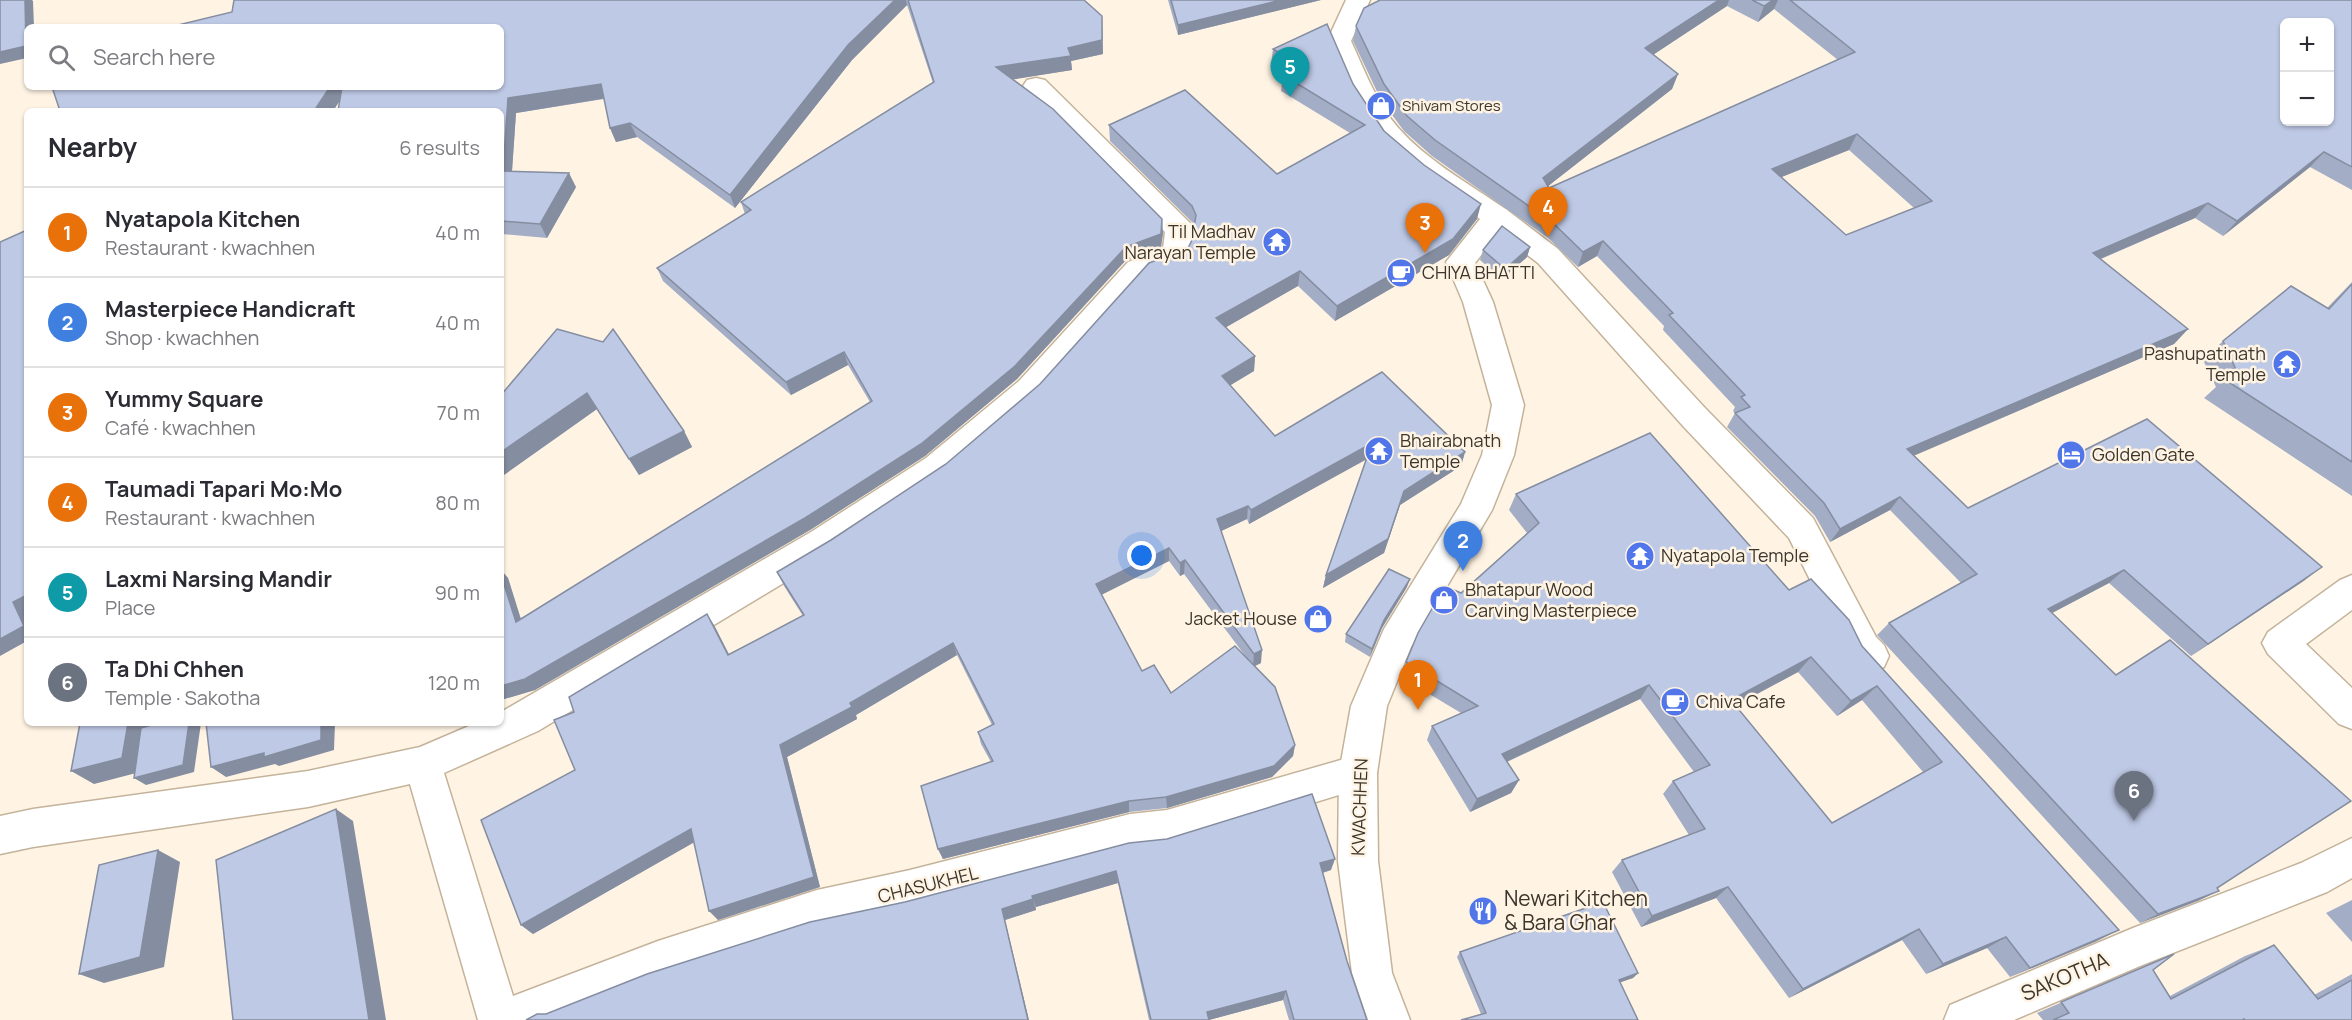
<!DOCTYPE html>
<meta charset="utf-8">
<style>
body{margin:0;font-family:Manrope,sans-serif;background:#f2f2f3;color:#2b2b33}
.controls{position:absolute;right:18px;top:18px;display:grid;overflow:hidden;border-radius:9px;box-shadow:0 2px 4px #0004}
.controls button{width:54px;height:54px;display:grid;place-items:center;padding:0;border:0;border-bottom:2px solid #e1e1e2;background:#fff;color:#2b2b33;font:30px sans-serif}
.you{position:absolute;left:1142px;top:556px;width:21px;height:21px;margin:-15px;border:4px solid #fff;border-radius:50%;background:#1a73e8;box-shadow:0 0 0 9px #1a73e833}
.badge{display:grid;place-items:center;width:39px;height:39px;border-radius:50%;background:#5176ea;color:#fff;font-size:20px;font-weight:700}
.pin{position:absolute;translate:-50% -50px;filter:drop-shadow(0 2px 3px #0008)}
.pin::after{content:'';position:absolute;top:32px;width:21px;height:18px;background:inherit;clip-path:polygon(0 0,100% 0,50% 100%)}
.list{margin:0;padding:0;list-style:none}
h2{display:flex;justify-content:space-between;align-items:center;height:78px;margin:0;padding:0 24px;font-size:26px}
h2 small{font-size:20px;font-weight:400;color:#7c7c81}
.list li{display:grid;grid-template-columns:39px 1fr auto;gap:18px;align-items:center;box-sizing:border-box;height:90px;padding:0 24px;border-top:2px solid #e1e1e2}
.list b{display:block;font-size:22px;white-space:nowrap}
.list p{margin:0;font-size:20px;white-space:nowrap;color:#7c7c81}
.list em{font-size:20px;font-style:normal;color:#7c7c81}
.icon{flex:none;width:33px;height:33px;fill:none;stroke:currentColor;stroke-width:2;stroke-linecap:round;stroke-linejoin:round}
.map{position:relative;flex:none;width:2352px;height:1020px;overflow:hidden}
.search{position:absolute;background:#fff;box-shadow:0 2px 4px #0004;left:24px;top:24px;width:480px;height:66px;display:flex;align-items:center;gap:15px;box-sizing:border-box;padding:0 21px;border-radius:9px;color:#7c7c81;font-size:22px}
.panel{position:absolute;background:#fff;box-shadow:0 2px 4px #0004;left:24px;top:108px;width:480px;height:618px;border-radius:9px}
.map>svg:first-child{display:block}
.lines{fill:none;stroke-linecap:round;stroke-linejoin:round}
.pedestrian-casing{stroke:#c4b39a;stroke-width:3}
.minor-casing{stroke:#c4b39a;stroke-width:3}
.secondary-casing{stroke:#c4b39a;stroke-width:3}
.pedestrian{fill:#fff;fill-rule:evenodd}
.minor{fill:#fff;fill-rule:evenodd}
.secondary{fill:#fff;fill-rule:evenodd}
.wall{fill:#a3adc5;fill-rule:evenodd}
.shaded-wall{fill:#858da0}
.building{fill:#bec9e5;stroke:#858da0;stroke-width:1.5;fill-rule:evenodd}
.labels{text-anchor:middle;stroke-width:5;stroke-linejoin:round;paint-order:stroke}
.far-poi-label{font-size:15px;fill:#3c352b;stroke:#fff4e4;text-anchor:start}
.poi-label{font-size:18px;fill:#3c352b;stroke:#fff4e4;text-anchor:start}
.street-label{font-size:18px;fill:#3c352b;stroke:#fff4e4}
.near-poi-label{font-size:21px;fill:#3c352b;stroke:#fff4e4;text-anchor:start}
.near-street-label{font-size:21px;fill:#3c352b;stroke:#fff4e4}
</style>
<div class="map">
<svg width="2352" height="1020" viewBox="0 0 2352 1020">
<rect width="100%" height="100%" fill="#fff4e4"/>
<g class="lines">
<g class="pedestrian-casing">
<polygon id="pedestrian" points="2352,575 2352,610 2306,644 2352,688 2352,729 2339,724 2268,654 2262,643 2268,632 2340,580"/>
</g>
<g class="minor-casing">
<g id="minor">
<polygon points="1036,78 1045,80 1190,223 1194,230 1190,255 1186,262 1148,276 1041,397 948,476 835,552 538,731 444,773 513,996 658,941 817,890 910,870 1130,814 1167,810 1358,755 1371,761 1377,773 1371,785 1167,848 1130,852 910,910 817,930 658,981 559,1020 478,1020 410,784 308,807 33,847 0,854 0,816 33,809 308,771 420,747 476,723 501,723 501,712 811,532 926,458 1019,381 1128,262 1163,249 1165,232 1027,92 1023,86 1027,80"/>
<polygon points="1497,207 1507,210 1558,249 1705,408 1813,518 1876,637 1884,645 1889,656 1884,667 1871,672 1858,667 1850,659 1789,538 1683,426 1538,263 1487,224 1483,217 1487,210"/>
</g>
</g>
<g class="secondary-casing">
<g id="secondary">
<path d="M1346,0H1370L1351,41C1363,67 1374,96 1391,119C1420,157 1468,183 1507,210L1511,217L1475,263L1493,302L1524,405L1514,455L1492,510L1411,647L1387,706L1377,773L1378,861L1392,973L1410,1020H1368L1352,973L1338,861L1339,773L1351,706L1384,629L1461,504L1482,455L1492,405L1463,302L1446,262L1480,219C1443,193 1399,168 1373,132C1353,104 1340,72 1327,41Z"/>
<polygon points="2352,838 2352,878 2327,892 2140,966 2014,1020 1944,1020 1950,1005 2133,928 2301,863"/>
</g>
</g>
<use href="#pedestrian" class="pedestrian"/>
<use href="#minor" class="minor"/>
<use href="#secondary" class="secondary"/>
</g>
<g class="wall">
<polygon points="234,0 1084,0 1102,16 1103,54 1071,61 1072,70 1012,79 1163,233 1161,247 1126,260 1017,379 925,456 810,530 535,690 501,700 501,570 508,578 521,619 870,402 848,365 791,395 663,281 657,268 745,214 741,202 933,83 907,5 852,60 735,208 637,137 616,142 610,128 604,99 516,113 512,171 576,187 547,238 501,234 501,111 340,100 333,111 60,111 232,12"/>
<polygon points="1168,0 1321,0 1178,35"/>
<path d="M1380,0H2352V190L2310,167L2223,236L2195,218L2101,259L2188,329L2174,344L1914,455L1968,508L2305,580L2191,656L2109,583L2052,613L2200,900L2140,923L1877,635L1889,623L1961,583L1890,510L1830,542L1815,516L1727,427L1735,413L1733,411L1735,407L1663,330L1664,326L1597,256L1578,267L1548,238L1432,156L1404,131L1381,100L1353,41L1356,26ZM1727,6L1758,22L1774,9L1838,60L1549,188L1548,186L1672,89L1678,74L1653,55ZM1849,150L1914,208L1846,235L1781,177Z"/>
<path d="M1273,49L1353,84L1384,131L1477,219L1449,255L1335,321L1298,286L1226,327L1255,356L1254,371L1230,385L1275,436L1465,452L1461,466L1400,505L1384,553L1323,588L1326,575L1366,459L1249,524L1247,519L1221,531L1261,663L1254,666L1295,745L1293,756L1272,777L1167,808L1129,812L943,859L938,849L991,762L981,744L978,732L992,725L957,655L856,715L857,719L787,757L820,887L718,920L694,842L533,934L521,925L575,770L574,712L707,614L715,627L729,654L803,616L784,586L777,572L831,540L946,464L1040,384L1188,248L1192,240L1195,227L1192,222L1110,141L1109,125L1277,174L1350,133L1281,91L1283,75L1285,74L1271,65ZM1169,561L1180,576L1184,574L1246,657L1171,693L1142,671L1101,595Z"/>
<polygon points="1530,247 1527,257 1502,279 1480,260 1483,250"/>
<polygon points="2352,282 2352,496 2204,398 2216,387 2203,360 2223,341 2327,308"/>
<polygon points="557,329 684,431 692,447 639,475 597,409 501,477"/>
<path d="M1516,494L1789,590L1862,646L2097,941L2010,977L1987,948L1926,974L1902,940L1789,998L1716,898L1641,927L1612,872L1622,860L1689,835L1663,794L1673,781L1694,772L1640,699L1507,762L1519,780L1511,793L1470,812L1427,740L1432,726L1461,713L1401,677L1406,662L1461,593L1527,533L1509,510ZM1798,672L1837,716L1862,700L1923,772L1832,823L1735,706Z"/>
<polygon points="1407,587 1382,628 1370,657 1345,642 1346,634"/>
<polygon points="1129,843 1331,870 1323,873 1347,961 1367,1020 1289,1020 1283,1000 1209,1020 1149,1020 1118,883 1036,907 1036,910 1005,920 546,1014 905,902"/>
<polygon points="2352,900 2352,942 2326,913"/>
<polygon points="2274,945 2314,995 2352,974 2352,1020 2043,1020 2037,1013 2174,954 2153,970 2170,996 2245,956"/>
<polygon points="1460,952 1638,973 1633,978 1481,1014 1457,957"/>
</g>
<g class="shaded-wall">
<polygon points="25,0 32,0 33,1 34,27 27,27 27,58 0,64 0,52"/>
<polygon points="895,0 906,0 907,5 852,60 735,208 730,195 848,45"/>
<polygon points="1281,0 1321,0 1178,35 1178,25"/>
<polygon points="1719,0 1729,0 1727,6 1639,64 1645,48"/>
<polygon points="1773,0 1778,0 1774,9 1758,22 1764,6"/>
<polygon points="1102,16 1103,54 1071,61 1072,70 998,82 996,67 1068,48"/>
<polygon points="1678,74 1672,89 1538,194 1543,178"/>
<polygon points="601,84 607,98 516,113 511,185 503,171 508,98"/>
<polygon points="330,87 349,87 333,111 314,111"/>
<polygon points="630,123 637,137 616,142 610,128"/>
<polygon points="1857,134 1849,150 1764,184 1772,169"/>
<polygon points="2324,152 2310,167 2223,236 2237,221"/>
<polygon points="569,173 576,187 547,238 540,224"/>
<polygon points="2208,203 2195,218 2081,267 2093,253"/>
<polygon points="1481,204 1477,219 1449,255 1335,321 1337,306"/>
<polygon points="1162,219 1163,233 1161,247 1126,260 1017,379 925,456 810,530 535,690 501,700 501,686 1126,247"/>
<polygon points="1603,241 1597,256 1578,267 1583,252"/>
<polygon points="1530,247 1527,257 1502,279 1505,269"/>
<polygon points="1300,271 1298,286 1216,333 1216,318"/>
<polygon points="2188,329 2174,344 1897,463 1907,449"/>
<polygon points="844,352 848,365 791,395 786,382"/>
<polygon points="1255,356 1254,371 1221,391 1222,376"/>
<polygon points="587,393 597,409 501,477 501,452"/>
<polygon points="684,431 692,447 639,475 629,459"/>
<polygon points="1372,443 1369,458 1249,524 1251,510"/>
<polygon points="1465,452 1461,466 1400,505 1384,553 1323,588 1326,575 1404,491"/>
<polygon points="1900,497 1890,510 1830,542 1840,529"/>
<polygon points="1248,506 1247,519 1217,533 1217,519"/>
<polygon points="1169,548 1169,561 1097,597 1096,584"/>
<polygon points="1185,560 1184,574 1180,576 1180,563"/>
<polygon points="2322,567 2305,580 2191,656 2208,644"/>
<polygon points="501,570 508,578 525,633 516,622 501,575"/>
<polygon points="2124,570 2109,583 2035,622 2048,609"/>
<polygon points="1410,579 1407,587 1382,628 1370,657 1372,649 1384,620"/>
<polygon points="27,595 27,641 0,656 0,639 13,602"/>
<polygon points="707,614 715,627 735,667 728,655"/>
<polygon points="953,643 957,655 856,715 857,719 787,757 820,887 718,920 709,911 780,745"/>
<polygon points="1262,650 1261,663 1253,667 1254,654"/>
<polygon points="1811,657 1798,672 1719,714 1731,700"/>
<polygon points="1649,685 1640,699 1495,767 1502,754"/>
<polygon points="1877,686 1862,700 1837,716 1851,701"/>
<polygon points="128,723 151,723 144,771 94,784 71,771"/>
<polygon points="189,723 201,723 194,772 146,785 134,778"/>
<polygon points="321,723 335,723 334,750 279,766 275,764 226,777 211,767"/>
<polygon points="1295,745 1293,756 1272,777 1167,808 1166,797"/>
<polygon points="1519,780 1511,793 1470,812 1477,799"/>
<polygon points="1129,801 1129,812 943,859 938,849"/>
<polygon points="336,809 353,821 386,1020 369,1020"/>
<polygon points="691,829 700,839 533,934 521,925"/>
<polygon points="158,850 180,862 164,967 104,983 79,974"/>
<polygon points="1335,859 1331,870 1317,874 1320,863"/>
<polygon points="1116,871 1118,883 1036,907 1032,896"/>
<polygon points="1728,887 1716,898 1641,927 1652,916"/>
<polygon points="2219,891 2200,900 2140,923 2158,914"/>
<polygon points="1033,899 1036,910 1005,920 1029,1020 1028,1020 1002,909"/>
<polygon points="1919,929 1902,940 1789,998 1803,989"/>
<polygon points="2119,930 2097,941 2010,977 2030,968"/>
<polygon points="2006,937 1987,948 1926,974 1943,964"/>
<polygon points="1638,973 1633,978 1613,985 1619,980"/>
<polygon points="1286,991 1283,1000 1209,1020 1207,1012"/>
</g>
<g class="building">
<polygon points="0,0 25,0 26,46 0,52"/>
<polygon points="234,0 895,0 848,45 730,195 630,123 610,128 601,84 508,98 503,171 569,173 540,224 501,221 501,111 338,111 342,87 501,87 501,27 170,27 232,12"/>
<polygon points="908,0 1084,0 1102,16 1102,40 1068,48 1071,56 996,67 1053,109 1162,219 1161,234 1126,247 1015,366 921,444 805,518 525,679 501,686 501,575 516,622 872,401 844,352 786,382 657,268 751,210 741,202 934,82"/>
<polygon points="1171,0 1281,0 1178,25"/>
<path d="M1380,0H1719L1645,48L1678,74L1543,178L1549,188L1855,52L1790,0H2352V167L2324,152L2237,221L2208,203L2093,253L2188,329L1907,449L1968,508L2147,419L2322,567L2208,644L2124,570L2048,609L2116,675L2170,640L2351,801L2217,888L2219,891L2158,914L1889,623L1977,574L1900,497L1840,529L1824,503L1735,413L1750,407L1741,397L1745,395L1669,315L1673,313L1603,241L1583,252L1553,223L1435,140L1407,116L1384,84L1356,26L1364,8ZM2284,22H2330V122H2284ZM1857,134L1932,201L1846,235L1772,169Z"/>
<polygon points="1752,0 1773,0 1764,6"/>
<polygon points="1327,24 1353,84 1384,131 1424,165 1481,204 1453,239 1337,306 1300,271 1216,318 1255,356 1222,376 1275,436 1382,372 1465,452 1404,491 1388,539 1326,575 1372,443 1251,510 1248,506 1217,519 1262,650 1254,654 1185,560 1180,563 1169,548 1096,584 1142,671 1154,665 1171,693 1235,646 1275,687 1295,745 1274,766 1166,797 1129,801 938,849 921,786 993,761 978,732 994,724 953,643 850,703 852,707 780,745 814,877 709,911 691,829 521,925 481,820 575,770 554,720 574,712 569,697 707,614 728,655 804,615 777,572 831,540 946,464 1040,384 1149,263 1188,248 1192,240 1196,215 1192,206 1109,125 1185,90 1277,174 1365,125 1283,75 1298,65 1273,49"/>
<polygon points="52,87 330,87 314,111 60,111"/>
<polygon points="1502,226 1530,247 1505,269 1483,250"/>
<polygon points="27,230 27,595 13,602 24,626 0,639 0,242"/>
<polygon points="2352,284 2352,462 2224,379 2237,372 2223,341 2291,286 2329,309"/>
<polygon points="557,329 603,342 613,329 684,431 629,459 587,393 501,452 501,395"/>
<path d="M1650,433L1789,590L1811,579L1849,620L1862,646L2119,930L2030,968L2006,937L1943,964L1919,929L1803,989L1728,887L1652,916L1622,860L1705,829L1673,781L1710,765L1649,685L1502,754L1519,780L1477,799L1432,726L1478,706L1406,662L1418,633L1445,586L1461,593L1539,523L1516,494ZM1811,657L1851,701L1877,686L1942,762L1832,823L1731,700Z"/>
<polygon points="1389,569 1410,579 1384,620 1372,649 1346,634"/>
<polygon points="80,723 128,723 122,758 71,771"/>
<polygon points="159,723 189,723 183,765 134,778 141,728"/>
<polygon points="206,723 321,723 321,740 264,757 264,753 211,767"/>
<polygon points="1312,794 1335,859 1320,863 1347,961 1367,1020 1294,1020 1286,991 1207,1012 1209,1020 1151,1020 1116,871 1032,896 1033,899 1002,909 1028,1020 526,1020 537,1014 546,1014 647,974 810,922 905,902 1129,843 1167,839"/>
<polygon points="336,809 369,1020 233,1020 216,860"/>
<polygon points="158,850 140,957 79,974 99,865"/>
<polygon points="1603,902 1638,973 1619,980 1638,1020 1461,1020 1486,1013 1460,952"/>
<polygon points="2274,945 2318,999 2352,980 2352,1020 2245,1020 2244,1019 2242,1020 2053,1020 2069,1013 2061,1002 2174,954 2153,970 2171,999"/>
</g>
<defs>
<g id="shop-disc" transform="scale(1.5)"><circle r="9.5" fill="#5176ea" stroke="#fff4e4"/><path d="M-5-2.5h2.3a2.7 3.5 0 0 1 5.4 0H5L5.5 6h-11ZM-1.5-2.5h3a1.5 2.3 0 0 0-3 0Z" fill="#fff"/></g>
<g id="temple-disc" transform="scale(1.5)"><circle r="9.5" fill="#5176ea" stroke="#fff4e4"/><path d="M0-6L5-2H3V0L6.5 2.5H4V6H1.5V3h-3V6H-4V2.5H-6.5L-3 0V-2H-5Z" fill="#fff"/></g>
<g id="cafe-disc" transform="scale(1.5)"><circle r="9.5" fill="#5176ea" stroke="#fff4e4"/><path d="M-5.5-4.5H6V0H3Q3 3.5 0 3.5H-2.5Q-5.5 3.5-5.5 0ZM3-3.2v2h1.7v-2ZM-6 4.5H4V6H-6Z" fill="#fff"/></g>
<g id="hotel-disc" transform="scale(1.5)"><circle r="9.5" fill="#5176ea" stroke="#fff4e4"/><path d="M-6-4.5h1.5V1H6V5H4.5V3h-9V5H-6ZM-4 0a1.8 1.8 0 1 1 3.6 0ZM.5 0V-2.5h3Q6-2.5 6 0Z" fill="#fff"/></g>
<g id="restaurant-disc" transform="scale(1.5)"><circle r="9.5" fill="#5176ea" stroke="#fff4e4"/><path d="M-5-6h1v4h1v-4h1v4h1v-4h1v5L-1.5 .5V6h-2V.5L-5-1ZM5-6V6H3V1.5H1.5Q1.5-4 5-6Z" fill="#fff"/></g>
</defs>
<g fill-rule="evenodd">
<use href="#shop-disc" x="1381" y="106"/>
<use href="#temple-disc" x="1277" y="242"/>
<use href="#cafe-disc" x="1401" y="273"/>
<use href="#temple-disc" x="2287" y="364"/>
<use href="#temple-disc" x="1379" y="451"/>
<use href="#hotel-disc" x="2071" y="455"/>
<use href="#temple-disc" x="1640" y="556"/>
<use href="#shop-disc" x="1444" y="600"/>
<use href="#shop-disc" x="1318" y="619"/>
<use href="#cafe-disc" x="1675" y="702"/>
<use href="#restaurant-disc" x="1483" y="911"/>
</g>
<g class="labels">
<g class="far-poi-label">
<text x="1402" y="111">Shivam Stores</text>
</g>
<g class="poi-label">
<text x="1256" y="238" text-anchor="end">Til Madhav<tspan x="1256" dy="21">Narayan Temple</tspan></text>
<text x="1422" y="279">CHIYA BHATTI</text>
<text x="2266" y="360" text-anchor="end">Pashupatinath<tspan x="2266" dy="21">Temple</tspan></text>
<text x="1400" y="447">Bhairabnath<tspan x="1400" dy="21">Temple</tspan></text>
<text x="2092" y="461">Golden Gate</text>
<text x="1661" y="562">Nyatapola Temple</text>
<text x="1465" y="596">Bhatapur Wood<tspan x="1465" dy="21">Carving Masterpiece</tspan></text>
<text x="1297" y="625" text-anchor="end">Jacket House</text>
<text x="1696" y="708">Chiva Cafe</text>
</g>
<g class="street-label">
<text transform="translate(1360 807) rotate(-88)" y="6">KWACHHEN</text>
<text transform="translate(928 885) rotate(-14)" y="6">CHASUKHEL</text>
</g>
<g class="near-poi-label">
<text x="1504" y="906">Newari Kitchen<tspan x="1504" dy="24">&amp; Bara Ghar</tspan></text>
</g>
<g class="near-street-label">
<text transform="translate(2065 977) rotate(-23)" y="7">SAKOTHA</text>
</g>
</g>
</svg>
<div class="controls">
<button>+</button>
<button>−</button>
</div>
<div class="you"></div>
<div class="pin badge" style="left:1418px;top:710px;background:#e8710a">1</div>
<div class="pin badge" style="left:1463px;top:571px;background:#3f7fe0">2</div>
<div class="pin badge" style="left:1425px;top:253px;background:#e8710a">3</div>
<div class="pin badge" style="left:1548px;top:237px;background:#e8710a">4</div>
<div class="pin badge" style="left:1290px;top:97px;background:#0f9aa8">5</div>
<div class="pin badge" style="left:2134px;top:821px;background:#6b7280">6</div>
<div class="search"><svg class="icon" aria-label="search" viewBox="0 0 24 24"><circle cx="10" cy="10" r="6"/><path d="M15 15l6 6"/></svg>Search here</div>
<section class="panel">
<h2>Nearby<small>6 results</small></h2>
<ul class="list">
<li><span class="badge" style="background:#e8710a">1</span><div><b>Nyatapola Kitchen</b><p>Restaurant · kwachhen</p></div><em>40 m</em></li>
<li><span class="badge" style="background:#3f7fe0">2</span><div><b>Masterpiece Handicraft</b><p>Shop · kwachhen</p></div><em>40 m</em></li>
<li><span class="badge" style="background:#e8710a">3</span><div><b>Yummy Square</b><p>Café · kwachhen</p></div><em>70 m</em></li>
<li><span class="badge" style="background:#e8710a">4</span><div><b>Taumadi Tapari Mo:Mo</b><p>Restaurant · kwachhen</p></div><em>80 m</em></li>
<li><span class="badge" style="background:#0f9aa8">5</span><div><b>Laxmi Narsing Mandir</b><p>Place</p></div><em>90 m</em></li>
<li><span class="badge" style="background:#6b7280">6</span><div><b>Ta Dhi Chhen</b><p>Temple · Sakotha</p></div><em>120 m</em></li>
</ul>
</section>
</div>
